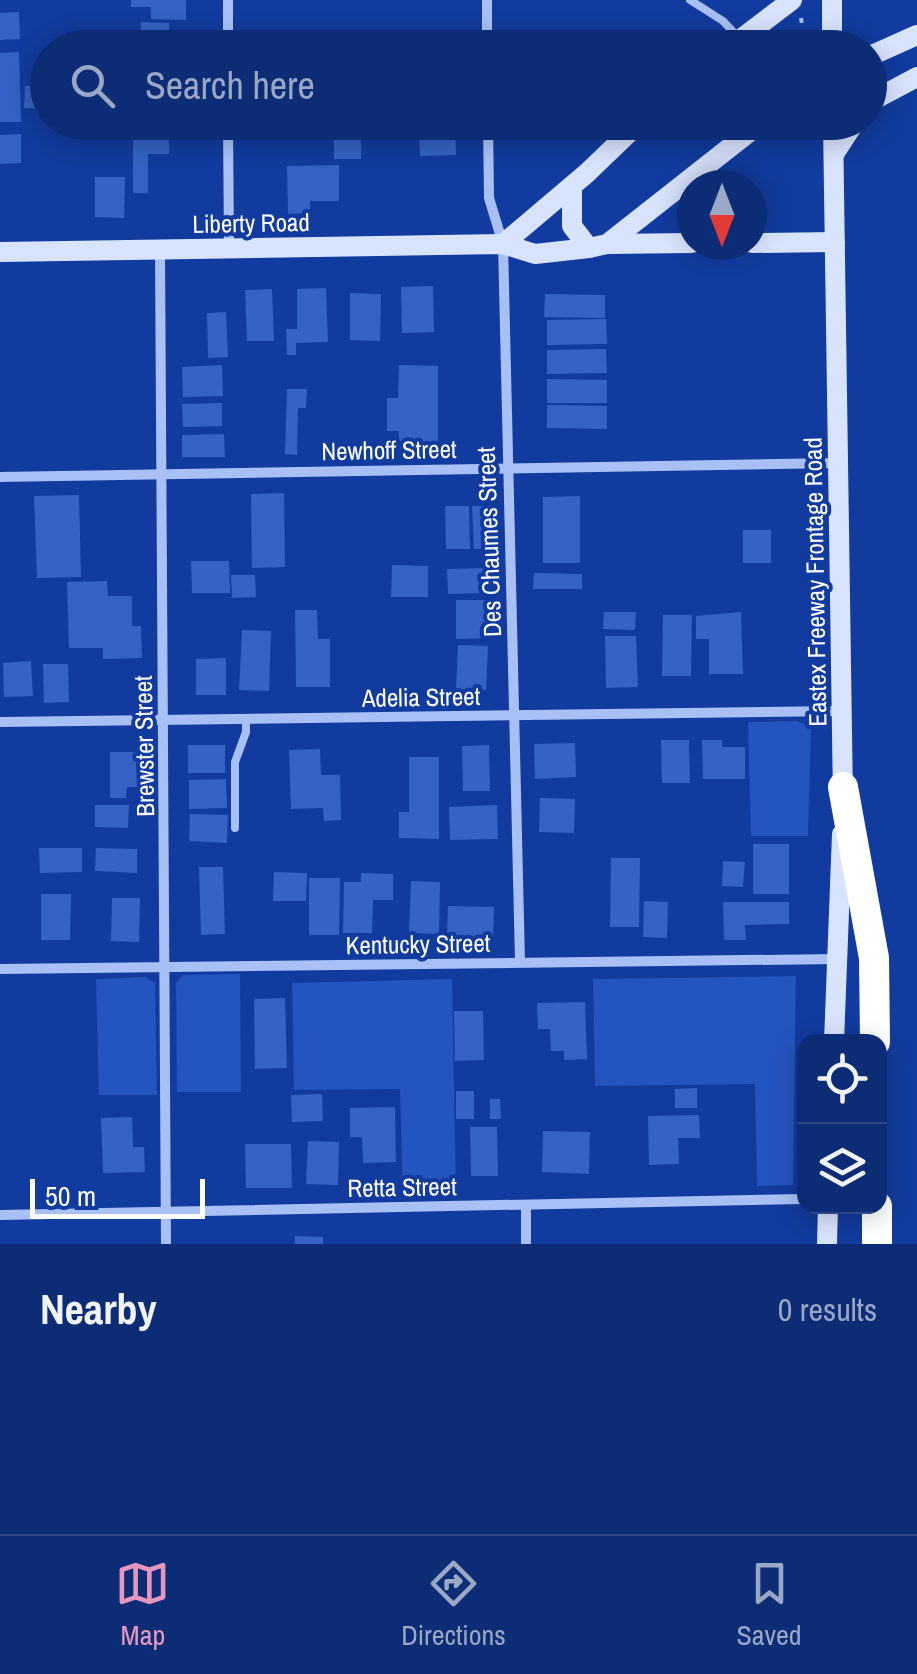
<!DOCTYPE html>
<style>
body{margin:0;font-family:"Archivo Narrow",sans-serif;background:#16347b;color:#f1f3f6}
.controls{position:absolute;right:30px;bottom:30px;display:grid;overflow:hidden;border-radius:20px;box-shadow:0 5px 25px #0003}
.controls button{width:90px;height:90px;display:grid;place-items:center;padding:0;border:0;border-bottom:2px solid #2d4888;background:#0d2c76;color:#f1f3f6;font:50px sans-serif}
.compass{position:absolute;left:677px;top:170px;width:90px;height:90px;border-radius:50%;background:#0d2c76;box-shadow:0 5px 25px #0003;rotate:180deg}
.scale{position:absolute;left:30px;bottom:25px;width:175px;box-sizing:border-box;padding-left:10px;border:5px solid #fff;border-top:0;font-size:28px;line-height:35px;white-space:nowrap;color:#fff;-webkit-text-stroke:8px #113b9e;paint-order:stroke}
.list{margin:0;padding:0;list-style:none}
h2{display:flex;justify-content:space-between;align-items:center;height:130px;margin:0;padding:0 40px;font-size:42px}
h2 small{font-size:32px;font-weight:400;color:#9aa7c5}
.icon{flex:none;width:55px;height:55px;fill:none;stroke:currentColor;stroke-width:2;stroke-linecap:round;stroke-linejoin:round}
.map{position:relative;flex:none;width:917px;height:1244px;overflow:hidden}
.search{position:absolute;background:#0d2c76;box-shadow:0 5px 25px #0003;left:30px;right:30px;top:30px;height:110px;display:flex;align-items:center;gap:25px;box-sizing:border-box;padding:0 35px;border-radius:55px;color:#9aa7c5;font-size:38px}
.sheet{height:290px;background:#0d2c76}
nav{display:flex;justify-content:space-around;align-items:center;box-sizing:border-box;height:140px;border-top:2px solid #2d4888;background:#0d2c76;font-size:28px;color:#9aa7c5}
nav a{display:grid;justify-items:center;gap:5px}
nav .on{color:#e797bd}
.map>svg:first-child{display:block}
.green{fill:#2454bd}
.building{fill:#3562c4}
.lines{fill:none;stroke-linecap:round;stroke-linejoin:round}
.path{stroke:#a8c0f5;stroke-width:4;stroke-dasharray:5 8;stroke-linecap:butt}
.lane{stroke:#a8c0f5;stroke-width:8}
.street{stroke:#a8c0f5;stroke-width:10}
.secondary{stroke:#d8e3fd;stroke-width:20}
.highway{stroke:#fff;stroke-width:30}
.labels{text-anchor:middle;stroke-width:8;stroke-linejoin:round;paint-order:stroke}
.street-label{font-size:25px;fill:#fff;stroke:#113b9e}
</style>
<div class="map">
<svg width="917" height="1244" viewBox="0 0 917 1244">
<rect width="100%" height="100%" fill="#113b9e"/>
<g class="green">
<polygon points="797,721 811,727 808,836 751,836 748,722"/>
<polygon points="240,974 241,1092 177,1092 176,983 183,975"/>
<polygon points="796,976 793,1185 757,1186 755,1084 595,1086 593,979"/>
<polygon points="145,977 155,983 157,1095 99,1095 96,979"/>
<polygon points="452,979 456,1193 403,1194 400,1089 294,1090 292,983"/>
</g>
<g class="building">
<polygon points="131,0 186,0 186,20 151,19 151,7 131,7"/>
<polygon points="19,12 20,39 0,40 0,13"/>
<polygon points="141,22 169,23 169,39 181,39 180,48 141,48"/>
<polygon points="19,52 21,122 0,122 0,53"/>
<polygon points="25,86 48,86 48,109 24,108"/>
<polygon points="133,122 169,122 169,154 148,154 148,193 133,193"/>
<rect x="334" y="122" width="27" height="37"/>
<polygon points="419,122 455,122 456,155 420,156"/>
<polygon points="21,134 21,163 0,164 0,135"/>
<polygon points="339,165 339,201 310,201 310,213 288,214 287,166"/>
<polygon points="95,177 125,177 124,218 95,217"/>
<polygon points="433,286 434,332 402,333 401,287"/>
<polygon points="326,288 328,342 296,343 296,355 287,355 286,329 297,329 297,289"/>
<polygon points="272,289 274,341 247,341 245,290"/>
<polygon points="350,293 381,294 380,341 350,340"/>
<polygon points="545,294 605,295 605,318 544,317"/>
<polygon points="226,312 228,357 208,358 207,313"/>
<polygon points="606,319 607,344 547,345 547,320"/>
<polygon points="606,349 607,373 547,374 547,350"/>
<polygon points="222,365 223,396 183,397 182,367"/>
<polygon points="399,365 438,366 438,442 399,442 399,431 387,431 387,398 398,398"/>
<polygon points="547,379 607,380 607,403 547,403"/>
<polygon points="287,389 307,389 306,408 298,408 297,455 285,454"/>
<polygon points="222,403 222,426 183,427 182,404"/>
<polygon points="547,405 607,406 607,429 547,428"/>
<polygon points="224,434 225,457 182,457 182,435"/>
<polygon points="284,493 285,567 252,568 251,494"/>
<polygon points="79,495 81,577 37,578 34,496"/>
<polygon points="580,496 580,563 543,563 543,497"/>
<polygon points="445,506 469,506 470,549 446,549"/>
<polygon points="472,506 497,506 498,548 474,549"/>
<rect x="743" y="530" width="28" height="33"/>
<polygon points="191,561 229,561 230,593 192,593"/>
<polygon points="392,565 428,566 428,597 391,597"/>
<polygon points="486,568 486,593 448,594 447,569"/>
<polygon points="534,573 582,574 582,589 533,589"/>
<polygon points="231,575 255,575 256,597 232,598"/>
<polygon points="107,581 108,596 132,596 132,626 141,626 142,658 103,659 103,648 69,648 67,582"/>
<polygon points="456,600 490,600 491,638 456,639"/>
<polygon points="295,610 317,610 318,639 330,639 330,687 296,687"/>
<polygon points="604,612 636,612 635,630 603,629"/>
<polygon points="741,612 743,674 709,674 709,639 696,639 696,616"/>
<polygon points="663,615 692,615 691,676 662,676"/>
<polygon points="242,630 271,631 269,691 239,690"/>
<polygon points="605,636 636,636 638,687 606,688"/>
<polygon points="458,645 488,646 486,690 456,689"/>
<polygon points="226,658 226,695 196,695 196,659"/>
<polygon points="31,661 33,696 4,697 3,663"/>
<polygon points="43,664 68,664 69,702 44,703"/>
<polygon points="661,740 689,740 690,783 662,783"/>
<polygon points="702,740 722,740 722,747 745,747 745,779 703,779"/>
<polygon points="575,743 576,777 535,779 534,744"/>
<rect x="188" y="745" width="37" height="28"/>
<polygon points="489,745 490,791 463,791 462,746"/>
<polygon points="320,749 321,775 340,775 341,820 324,821 323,808 291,809 289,750"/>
<polygon points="110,752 139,752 139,787 127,787 126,798 110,798"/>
<polygon points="409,757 439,757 439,839 399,838 399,812 409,812"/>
<polygon points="226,779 227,808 189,809 189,780"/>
<polygon points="540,798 575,799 574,833 539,832"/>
<polygon points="95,805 129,805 128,828 95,827"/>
<polygon points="497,805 498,839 450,840 449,807"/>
<polygon points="190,814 228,815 227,843 189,841"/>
<rect x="753" y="844" width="36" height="50"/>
<polygon points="39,848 82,848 82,872 40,873"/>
<polygon points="96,848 137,849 137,873 95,871"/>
<polygon points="611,858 640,858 639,927 610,927"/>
<polygon points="723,861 745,862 743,887 722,886"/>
<polygon points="199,867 223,867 225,934 201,935"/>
<polygon points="274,872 307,873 306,901 273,901"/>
<polygon points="361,873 393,874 393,900 373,900 372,933 343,933 344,882 361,882"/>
<polygon points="309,878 340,878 339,935 309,935"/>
<polygon points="411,881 440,882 439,934 409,933"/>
<polygon points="41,894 71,894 70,940 41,940"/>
<polygon points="112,898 140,898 139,942 111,941"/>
<polygon points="644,901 668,902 667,938 643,937"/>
<polygon points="723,902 789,902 789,924 745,925 746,940 724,940"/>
<polygon points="448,906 494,907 493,938 447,937"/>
<polygon points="285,998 287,1068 255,1069 254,999"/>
<polygon points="585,1002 587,1059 564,1060 564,1051 551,1051 550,1029 538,1029 537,1003"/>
<polygon points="454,1011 483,1011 484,1060 455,1061"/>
<polygon points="697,1088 697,1108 675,1108 675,1089"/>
<rect x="456" y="1091" width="18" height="28"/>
<polygon points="322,1094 323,1121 292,1122 291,1095"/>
<polygon points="490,1099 500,1099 501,1119 490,1119"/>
<polygon points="395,1107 396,1162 363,1163 362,1137 350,1137 350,1108"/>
<polygon points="699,1115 700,1138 678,1138 679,1164 649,1165 648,1116"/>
<polygon points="132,1117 133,1147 144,1147 145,1172 103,1173 101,1118"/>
<polygon points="470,1127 497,1127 498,1176 471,1176"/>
<polygon points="543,1131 590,1132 589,1174 542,1172"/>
<polygon points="308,1141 339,1142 338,1185 306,1184"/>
<polygon points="245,1144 291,1144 292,1188 246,1188"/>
<polygon points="295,1236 323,1237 323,1244 295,1244"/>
</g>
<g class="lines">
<polyline class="path" points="801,18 806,48"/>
<g class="lane">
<polyline points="690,0 723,21 740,39"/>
<polyline points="235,828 235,762 246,732 246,719"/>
</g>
<g class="street">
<polyline points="228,0 228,48"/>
<polyline points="487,0 487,48"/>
<polyline points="228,122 229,248"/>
<polyline points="488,122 489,198 503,244 520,962"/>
<polyline points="160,249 166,1244"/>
<polyline points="0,477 837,463"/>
<polyline points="0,722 841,711"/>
<polyline points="0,969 837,959"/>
<polyline points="526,1205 526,1244"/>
<polyline points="0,1215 804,1199"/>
</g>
<g class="secondary">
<polyline points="832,0 832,48"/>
<polyline points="729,48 792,0"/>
<polyline points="870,56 917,35"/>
<polyline points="870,102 917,77"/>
<polyline points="833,122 843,800"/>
<polyline points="834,154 855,122"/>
<polyline points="572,186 572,226 589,248"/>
<polyline points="752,243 835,242"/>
<polyline points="503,244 587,173 640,122"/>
<polyline points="607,244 692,243"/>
<polyline points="0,252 503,244 535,254 589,248 607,244 762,122"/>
<polyline points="834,1042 842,834"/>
<polyline points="827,1244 828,1206"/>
</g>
<g class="highway">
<polyline points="843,787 874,958 875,1042"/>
<polyline points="877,1244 877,1206"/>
</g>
</g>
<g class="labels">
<g class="street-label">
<text transform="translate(251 223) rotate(-1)" y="9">Liberty Road</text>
<text transform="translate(389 450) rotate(-1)" y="9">Newhoff Street</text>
<text transform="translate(489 542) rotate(-92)" y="9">Des Chaumes Street</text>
<text transform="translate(815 582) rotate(-91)" y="9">Eastex Freeway Frontage Road</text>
<text transform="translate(421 697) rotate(-1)" y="9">Adelia Street</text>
<text transform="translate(144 746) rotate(-91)" y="9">Brewster Street</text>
<text transform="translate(418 944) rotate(-1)" y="9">Kentucky Street</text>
<text transform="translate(402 1187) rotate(-1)" y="9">Retta Street</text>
</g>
</g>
</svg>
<div class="controls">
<button><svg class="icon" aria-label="locate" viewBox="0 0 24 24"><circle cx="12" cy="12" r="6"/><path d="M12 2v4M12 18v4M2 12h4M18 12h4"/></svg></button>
<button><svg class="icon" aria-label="layers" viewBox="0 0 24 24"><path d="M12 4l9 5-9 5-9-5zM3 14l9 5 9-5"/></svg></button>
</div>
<svg class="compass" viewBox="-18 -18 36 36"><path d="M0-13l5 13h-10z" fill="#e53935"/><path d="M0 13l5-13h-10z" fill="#9aa7c5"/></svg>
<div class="scale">50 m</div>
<div class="search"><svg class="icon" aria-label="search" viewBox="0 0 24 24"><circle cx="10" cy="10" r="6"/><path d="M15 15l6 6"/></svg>Search here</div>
</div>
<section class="sheet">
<h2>Nearby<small>0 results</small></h2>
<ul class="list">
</ul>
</section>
<nav>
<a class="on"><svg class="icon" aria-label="map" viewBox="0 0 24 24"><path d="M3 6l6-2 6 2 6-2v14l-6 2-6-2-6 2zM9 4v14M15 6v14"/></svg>Map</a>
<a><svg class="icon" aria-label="directions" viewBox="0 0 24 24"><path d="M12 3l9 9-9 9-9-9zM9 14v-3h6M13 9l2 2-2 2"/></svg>Directions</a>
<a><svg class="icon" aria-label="saved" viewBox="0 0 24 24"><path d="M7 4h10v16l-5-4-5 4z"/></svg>Saved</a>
</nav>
